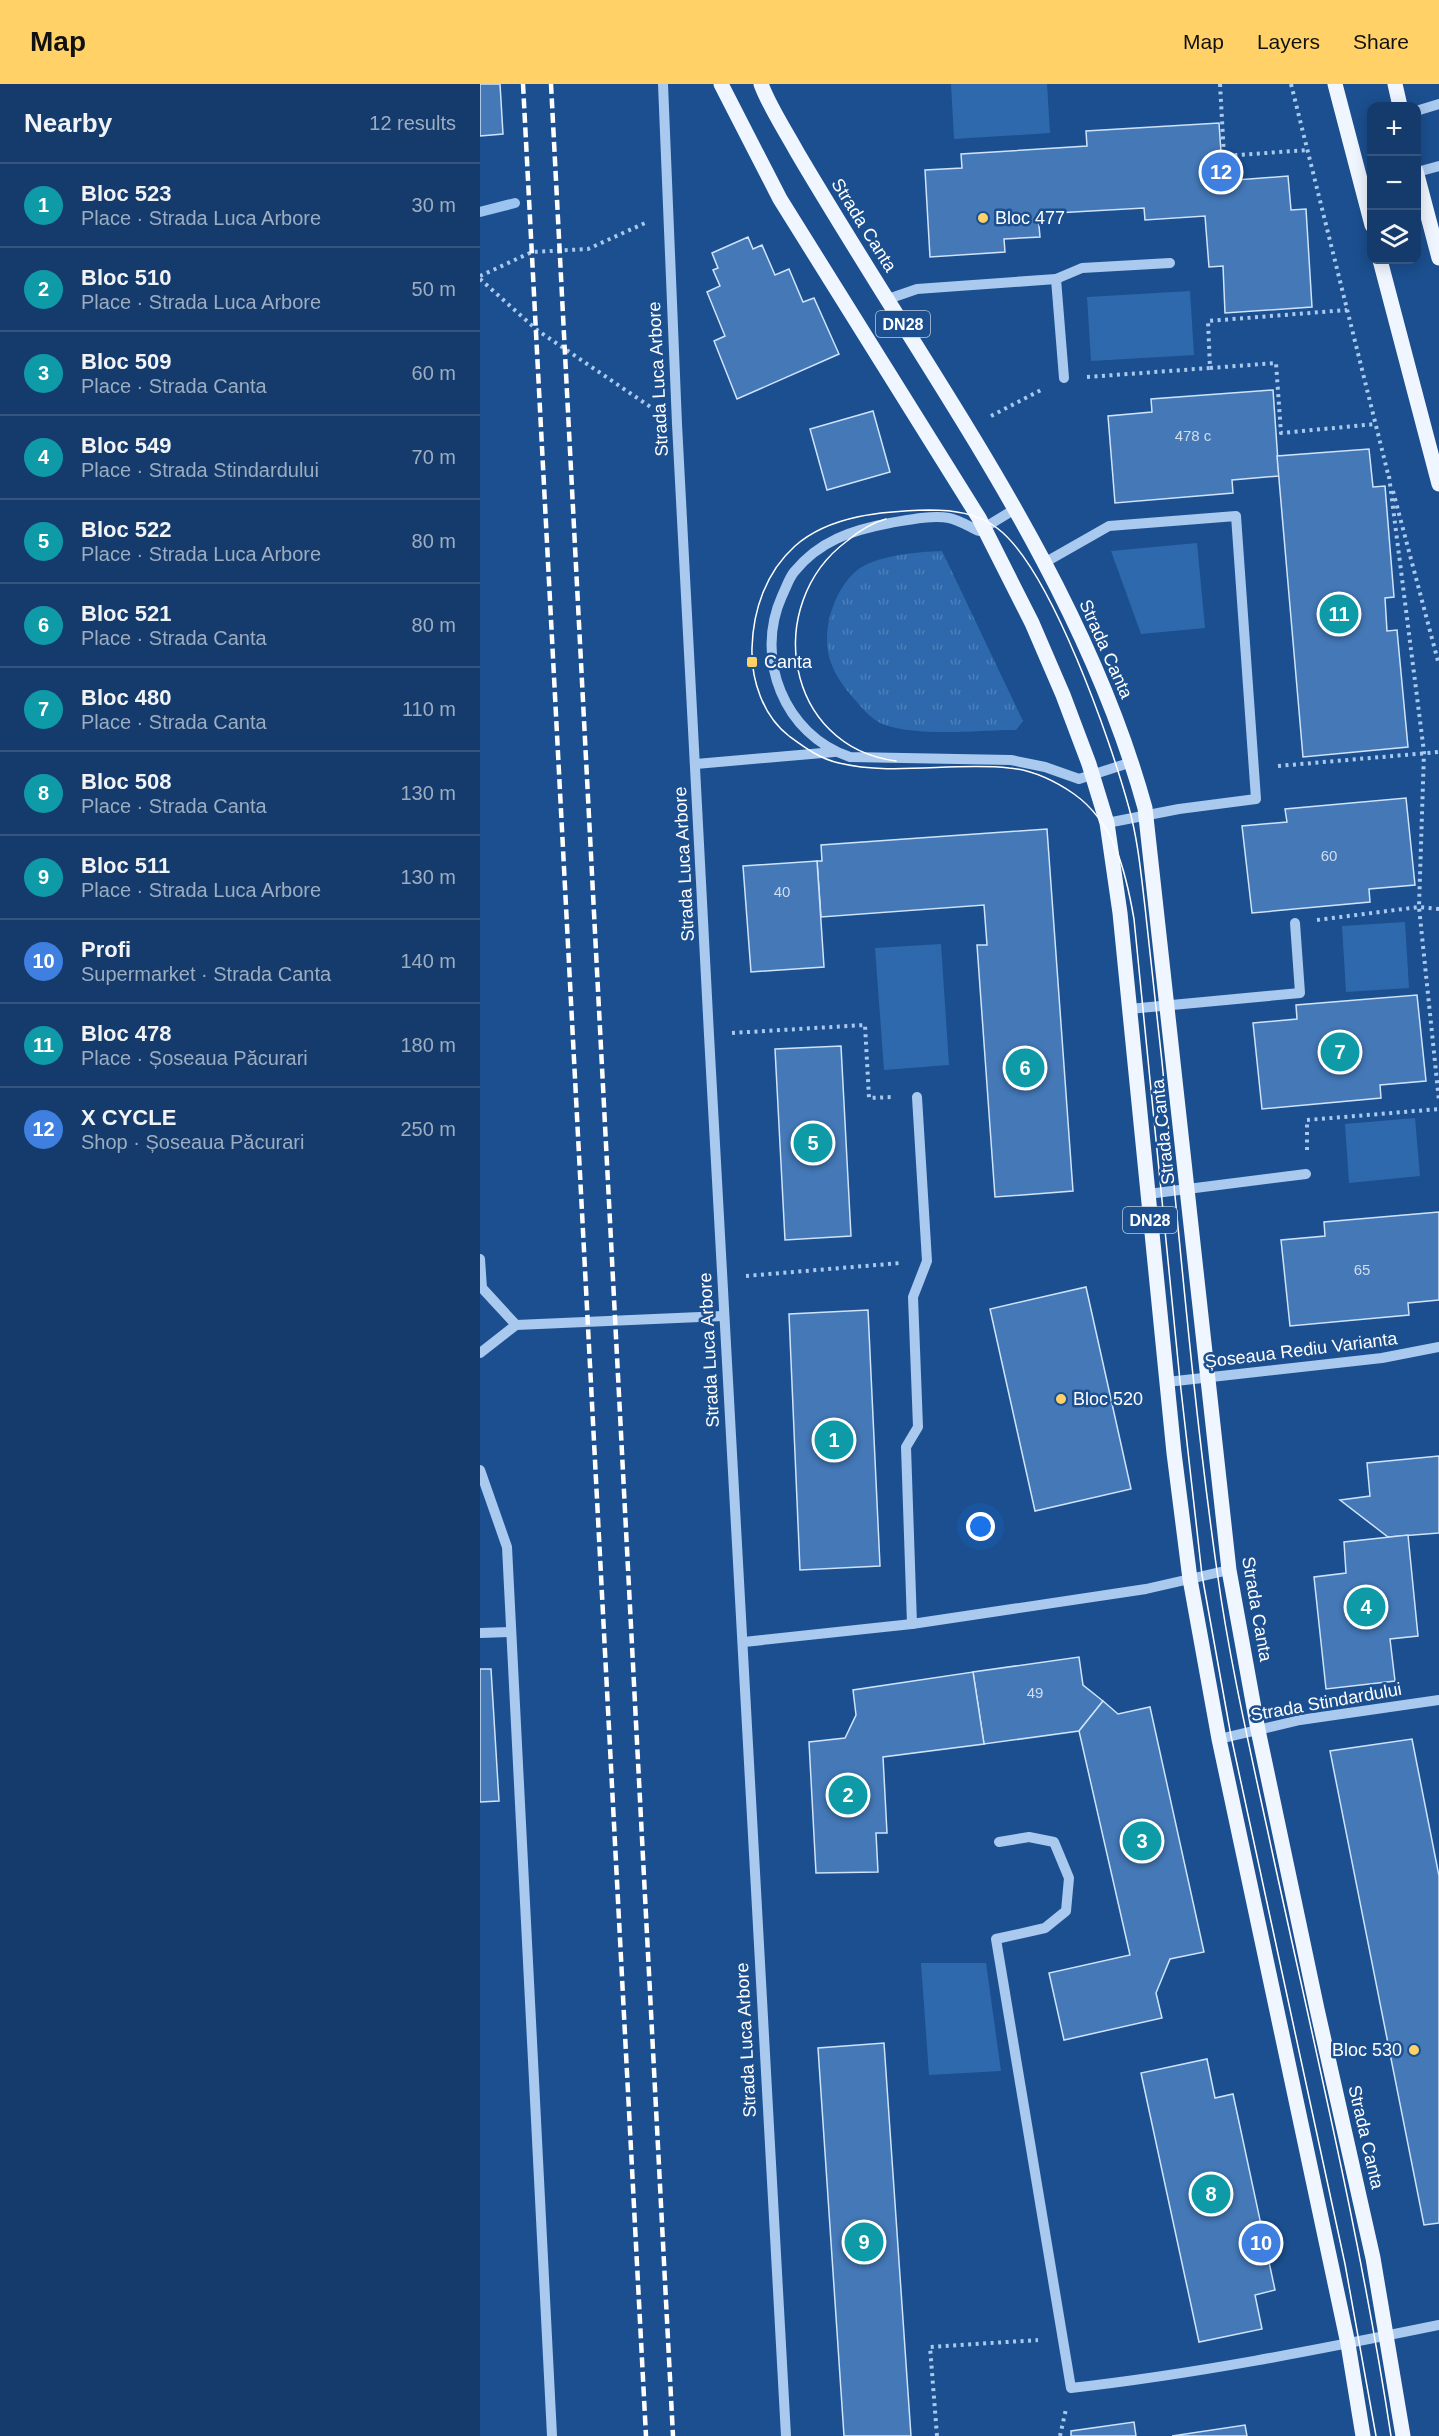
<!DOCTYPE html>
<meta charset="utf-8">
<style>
body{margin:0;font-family:Helvetica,sans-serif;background:#214673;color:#f1f3f6}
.controls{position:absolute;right:18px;top:18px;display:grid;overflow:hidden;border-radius:12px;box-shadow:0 3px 15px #0003}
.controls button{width:54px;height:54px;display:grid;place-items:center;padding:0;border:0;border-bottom:2px solid #33557e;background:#143b6b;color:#f1f3f6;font:30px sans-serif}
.you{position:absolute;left:501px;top:1443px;width:21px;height:21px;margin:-15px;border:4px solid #fff;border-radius:50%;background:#1a73e8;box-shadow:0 0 0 9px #1a73e833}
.badge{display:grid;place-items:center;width:39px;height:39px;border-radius:50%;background:#ffd166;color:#fff;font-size:20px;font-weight:700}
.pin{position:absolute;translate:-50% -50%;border:3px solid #fff;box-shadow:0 2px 6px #0006}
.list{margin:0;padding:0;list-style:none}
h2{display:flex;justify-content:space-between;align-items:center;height:78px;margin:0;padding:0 24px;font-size:26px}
h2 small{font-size:20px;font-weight:400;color:#9dadc1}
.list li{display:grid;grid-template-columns:39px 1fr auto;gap:18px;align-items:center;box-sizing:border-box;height:84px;padding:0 24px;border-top:2px solid #33557e}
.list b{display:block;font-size:22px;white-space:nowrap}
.list p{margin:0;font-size:20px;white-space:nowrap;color:#9dadc1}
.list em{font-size:20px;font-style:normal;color:#9dadc1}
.icon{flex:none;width:33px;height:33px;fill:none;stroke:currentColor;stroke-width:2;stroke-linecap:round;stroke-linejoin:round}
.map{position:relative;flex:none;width:959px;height:2352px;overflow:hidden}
header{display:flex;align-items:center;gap:36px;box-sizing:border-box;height:84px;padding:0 30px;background:#ffd166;color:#111}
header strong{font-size:28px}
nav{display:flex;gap:33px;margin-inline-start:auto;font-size:21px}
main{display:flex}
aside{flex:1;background:#143b6b}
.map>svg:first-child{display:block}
.grass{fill:url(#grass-tufts)}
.park{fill:#2e69ad}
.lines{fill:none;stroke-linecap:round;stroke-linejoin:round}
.stream{stroke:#9cc4f0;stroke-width:10}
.building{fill:#4478b7;stroke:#cfe3fa;stroke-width:1.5}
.path{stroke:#a9c9ee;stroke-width:4;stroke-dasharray:3 4.5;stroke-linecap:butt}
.minor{stroke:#a9c9ee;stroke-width:10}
.major{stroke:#f0f6ff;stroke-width:15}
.tram{stroke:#fff;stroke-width:1.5}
.rail{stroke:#fff;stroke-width:4.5;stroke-dasharray:10 4.5;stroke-linecap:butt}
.poi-dot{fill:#ffd166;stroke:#1b4f8f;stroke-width:2}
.labels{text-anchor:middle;stroke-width:5;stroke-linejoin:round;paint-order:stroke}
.number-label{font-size:15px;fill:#d0dded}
.shield{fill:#1b4f8f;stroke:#bbcadd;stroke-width:1.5}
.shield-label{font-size:16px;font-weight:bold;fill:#fff}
.poi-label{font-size:18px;fill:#fff;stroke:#1b4f8f;text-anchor:start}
.street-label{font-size:18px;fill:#fff;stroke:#1b4f8f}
</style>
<header>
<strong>Map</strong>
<nav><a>Map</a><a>Layers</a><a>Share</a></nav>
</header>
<main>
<aside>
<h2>Nearby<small>12 results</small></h2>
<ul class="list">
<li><span class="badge" style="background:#0f9aa8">1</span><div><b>Bloc 523</b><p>Place · Strada Luca Arbore</p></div><em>30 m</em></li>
<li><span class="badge" style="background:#0f9aa8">2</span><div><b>Bloc 510</b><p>Place · Strada Luca Arbore</p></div><em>50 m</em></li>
<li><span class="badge" style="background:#0f9aa8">3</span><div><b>Bloc 509</b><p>Place · Strada Canta</p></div><em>60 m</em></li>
<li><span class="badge" style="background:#0f9aa8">4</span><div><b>Bloc 549</b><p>Place · Strada Stindardului</p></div><em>70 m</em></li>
<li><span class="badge" style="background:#0f9aa8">5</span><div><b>Bloc 522</b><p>Place · Strada Luca Arbore</p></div><em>80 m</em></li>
<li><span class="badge" style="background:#0f9aa8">6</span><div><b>Bloc 521</b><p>Place · Strada Canta</p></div><em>80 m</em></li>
<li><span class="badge" style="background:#0f9aa8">7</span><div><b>Bloc 480</b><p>Place · Strada Canta</p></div><em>110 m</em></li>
<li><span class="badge" style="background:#0f9aa8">8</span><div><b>Bloc 508</b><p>Place · Strada Canta</p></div><em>130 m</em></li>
<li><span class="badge" style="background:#0f9aa8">9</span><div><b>Bloc 511</b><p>Place · Strada Luca Arbore</p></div><em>130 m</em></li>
<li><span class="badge" style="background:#3f7fe0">10</span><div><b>Profi</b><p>Supermarket · Strada Canta</p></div><em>140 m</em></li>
<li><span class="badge" style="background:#0f9aa8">11</span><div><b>Bloc 478</b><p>Place · Șoseaua Păcurari</p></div><em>180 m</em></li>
<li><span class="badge" style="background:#3f7fe0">12</span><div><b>X CYCLE</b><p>Shop · Șoseaua Păcurari</p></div><em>250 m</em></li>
</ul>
</aside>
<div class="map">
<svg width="959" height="2352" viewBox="0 0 959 2352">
<defs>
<pattern id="grass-tufts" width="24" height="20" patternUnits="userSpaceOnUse" patternTransform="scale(1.5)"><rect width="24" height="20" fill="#2e69ad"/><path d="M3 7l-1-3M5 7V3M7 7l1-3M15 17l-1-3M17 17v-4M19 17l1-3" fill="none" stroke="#4d80b9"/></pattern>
</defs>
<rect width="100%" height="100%" fill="#1b4f8f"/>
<path class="grass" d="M462,467L543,637L536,646C496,646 442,653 405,641C395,638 383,626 377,618C366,606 355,592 350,576C341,548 353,508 375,488C394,471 438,468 462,467Z"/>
<g class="park">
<polygon points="471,0 567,0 570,49 474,55"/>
<polygon points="710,207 714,271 611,277 607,213"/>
<polygon points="717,459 725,544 661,550 631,467"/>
<polygon points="925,838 929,904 866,908 862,842"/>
<polygon points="461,860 469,981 404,986 395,864"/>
<polygon points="935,1034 940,1092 869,1099 865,1040"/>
<polygon points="441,1879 506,1879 521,1987 449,1991"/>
</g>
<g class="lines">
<polyline class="stream" points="0,128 35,119"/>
</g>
<g class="building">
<polygon points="0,0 20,0 23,50 0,52"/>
<polygon points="739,39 743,97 808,92 811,126 826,125 832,223 745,229 743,182 729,183 725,132 665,136 664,124 558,130 560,153 524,155 525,168 450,173 445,86 482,84 481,70 607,62 606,47"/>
<polygon points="268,153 273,165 282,161 295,191 309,185 323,218 334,214 359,270 257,315 234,257 245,252 227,208 240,202 233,186 238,184 232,169"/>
<polygon points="793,306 799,392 752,396 753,409 635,419 628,332 672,328 671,315"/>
<polygon points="393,327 410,388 347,406 330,345"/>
<polygon points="889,365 893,403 905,402 914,513 905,514 907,547 917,546 928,663 823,673 797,372"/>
<polygon points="926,714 935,801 889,805 890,818 772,829 762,742 807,738 805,725"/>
<polygon points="567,745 593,1107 515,1113 497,861 507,861 504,821 341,833 337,777 342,777 341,761"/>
<polygon points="337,777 344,883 271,888 263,782"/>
<polygon points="937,911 946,997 900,1001 901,1014 782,1025 773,939 817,935 816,921"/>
<polygon points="361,962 371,1152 305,1156 295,965"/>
<polygon points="959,1128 959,1216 928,1219 929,1231 810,1242 801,1156 845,1152 844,1138"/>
<polygon points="606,1203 651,1405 555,1427 510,1225"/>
<polygon points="388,1226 400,1482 320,1486 309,1230"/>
<polygon points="959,1372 959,1449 908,1453 860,1416 890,1412 887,1379"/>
<polygon points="928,1451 938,1552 910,1555 915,1597 846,1605 834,1493 866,1489 864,1458"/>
<polygon points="599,1573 603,1601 623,1617 599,1647 504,1660 493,1588"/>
<polygon points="0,1585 11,1585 19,1717 0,1718"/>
<polygon points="493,1588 504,1660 403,1673 407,1749 396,1749 398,1788 336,1789 329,1658 365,1654 376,1631 373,1606"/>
<polygon points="623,1617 638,1630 670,1623 724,1868 690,1875 676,1909 682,1934 584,1956 569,1889 650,1871 599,1647"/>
<polygon points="932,1655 959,1792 959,2139 944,2141 850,1667"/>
<polygon points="404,1959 431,2352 364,2352 338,1964"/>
<polygon points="727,1975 735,2014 753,2010 795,2206 775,2211 782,2245 719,2258 661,1989"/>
<polygon points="654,2338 656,2352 591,2352 591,2347"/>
<polygon points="765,2341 767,2352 692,2352"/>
</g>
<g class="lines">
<g class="path">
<polyline points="740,0 744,72 828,66"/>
<polyline points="811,0 909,394"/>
<polyline points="0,192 52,168 108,165 165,139"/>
<polyline points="0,195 57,246 172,324"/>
<polyline points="730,284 796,279 801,349 896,340"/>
<polyline points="607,293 730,284 728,237 867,226"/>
<polyline points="511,332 563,305"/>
<polyline points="909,392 944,668 939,823 959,1017"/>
<polyline points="913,407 959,581"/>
<polyline points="798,682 959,668"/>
<polyline points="837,836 939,823 959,825"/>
<polyline points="252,949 385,941 389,1014 412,1013"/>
<polyline points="827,1066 827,1036 959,1025"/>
<polyline points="266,1192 420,1179"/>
<polyline points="457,2352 450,2263 558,2256"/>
<polyline points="580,2352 586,2325"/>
</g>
<g class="minor">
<polyline points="183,0 197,340 229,951 306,2352"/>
<polyline points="936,27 959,20"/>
<polyline points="937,88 959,82"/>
<polyline points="576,195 584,294"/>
<polyline points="408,215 437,205 576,195 602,184 690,179"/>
<path d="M535,425L499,447C490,443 479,436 469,434C451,431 428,436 410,439C372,446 339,457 314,488C309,494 306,504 302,512C274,574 304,651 370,673L531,676L565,683L599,695L652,678"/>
<polyline points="564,479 629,442 756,432 776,715 699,725 627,739"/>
<polyline points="216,680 354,668"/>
<polyline points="649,925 820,909 815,839"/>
<polyline points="668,1110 826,1090"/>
<polyline points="0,1175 2,1204 36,1241"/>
<polyline points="0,1269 36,1241 243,1232"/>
<polyline points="687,1298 902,1274 959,1263"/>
<polyline points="0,1386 27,1463 72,2352"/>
<polyline points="432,1540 426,1363 438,1343 433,1213 447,1177 437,1013"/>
<polyline points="0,1549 31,1548"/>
<polyline points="264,1558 432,1540 666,1505 749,1486"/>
<polyline points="739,1655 820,1636 959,1616"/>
<path d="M519,1758L549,1753L574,1758L589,1794L586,1827L565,1844L516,1855L591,2304C715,2290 837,2266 959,2241"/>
</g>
<g class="major">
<polyline points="241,0 300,115 499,434 552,539 583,611 609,680 627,739 640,829 694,1369 710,1495 739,1655 868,2260 883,2352"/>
<path d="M281,0C290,24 305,46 317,68C344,114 372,159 400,204C503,369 613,535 665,724L749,1486L778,1646L837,1925L893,2174L923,2352"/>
<polyline points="855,0 892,141"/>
<polyline points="915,0 920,22"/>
<polyline points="936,87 959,174"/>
<polyline points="900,176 959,400"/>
</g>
<g class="tram">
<path d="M406,435C391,439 379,447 367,457C282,520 305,663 416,677"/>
<path d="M896,2352L865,2180L751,1652L722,1491L700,1297L654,835C646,789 635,739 594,710C575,697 553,686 529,684C474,678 412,692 359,679C340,675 324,663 309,652C283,632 271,596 272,564C273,526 286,488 315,462C350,431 404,427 449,426C473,426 497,429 517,444C571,484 631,658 649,724C658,756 661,790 665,823C671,874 676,926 682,978C699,1148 713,1318 737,1487C750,1581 772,1674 792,1767C834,1961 881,2155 911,2352"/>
</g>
<g class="rail">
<polyline points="43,0 166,2352"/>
<polyline points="71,0 193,2352"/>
</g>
</g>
<g class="poi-dot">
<circle cx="503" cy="134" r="6"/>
<rect x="266" y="572" width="12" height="12" rx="3"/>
<circle cx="581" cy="1315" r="6"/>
<circle cx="934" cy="1966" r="6"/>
</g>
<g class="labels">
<g class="number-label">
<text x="713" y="357">478 c</text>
<text x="849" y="777">60</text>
<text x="302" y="813">40</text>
<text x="882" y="1191">65</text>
<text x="555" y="1614">49</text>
</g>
<g class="shield">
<rect x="396" y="227" width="54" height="26" rx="4.5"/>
<rect x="643" y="1123" width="54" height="26" rx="4.5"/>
</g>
<g class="shield-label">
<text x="423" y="246">DN28</text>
<text x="670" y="1142">DN28</text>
</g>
<g class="poi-label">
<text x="515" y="140">Bloc 477</text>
<text x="284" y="584">Canta</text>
<text x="593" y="1321">Bloc 520</text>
<text x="922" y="1972" text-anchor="end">Bloc 530</text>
</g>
<g class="street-label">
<text transform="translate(384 141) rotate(58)" y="6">Strada Canta</text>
<text transform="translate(178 295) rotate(-93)" y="6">Strada Luca Arbore</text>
<text transform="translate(626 565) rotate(66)" y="6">Strada Canta</text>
<text transform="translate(204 780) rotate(-93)" y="6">Strada Luca Arbore</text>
<text transform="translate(683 1048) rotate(-96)" y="6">Strada Canta</text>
<text transform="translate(229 1266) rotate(-93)" y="6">Strada Luca Arbore</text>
<text transform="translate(821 1266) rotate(-7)" y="6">Șoseaua Rediu Varianta</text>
<text transform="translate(777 1525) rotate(80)" y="6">Strada Canta</text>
<text transform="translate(846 1618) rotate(-10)" y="6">Strada Stindardului</text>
<text transform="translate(266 1956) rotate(-93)" y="6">Strada Luca Arbore</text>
<text transform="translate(886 2053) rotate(77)" y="6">Strada Canta</text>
</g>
</g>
</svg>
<div class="controls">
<button>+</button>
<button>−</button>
<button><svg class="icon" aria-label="layers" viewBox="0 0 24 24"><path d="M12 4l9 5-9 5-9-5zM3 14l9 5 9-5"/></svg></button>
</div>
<div class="you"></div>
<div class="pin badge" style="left:354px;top:1356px;background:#0f9aa8">1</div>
<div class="pin badge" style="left:368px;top:1711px;background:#0f9aa8">2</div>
<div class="pin badge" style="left:662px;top:1757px;background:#0f9aa8">3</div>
<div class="pin badge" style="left:886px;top:1523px;background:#0f9aa8">4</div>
<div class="pin badge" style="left:333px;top:1059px;background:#0f9aa8">5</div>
<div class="pin badge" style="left:545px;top:984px;background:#0f9aa8">6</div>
<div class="pin badge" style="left:860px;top:968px;background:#0f9aa8">7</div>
<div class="pin badge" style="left:731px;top:2110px;background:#0f9aa8">8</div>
<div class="pin badge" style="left:384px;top:2158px;background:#0f9aa8">9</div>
<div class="pin badge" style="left:781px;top:2159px;background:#3f7fe0">10</div>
<div class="pin badge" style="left:859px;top:530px;background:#0f9aa8">11</div>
<div class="pin badge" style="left:741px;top:88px;background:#3f7fe0">12</div>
</div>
</main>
